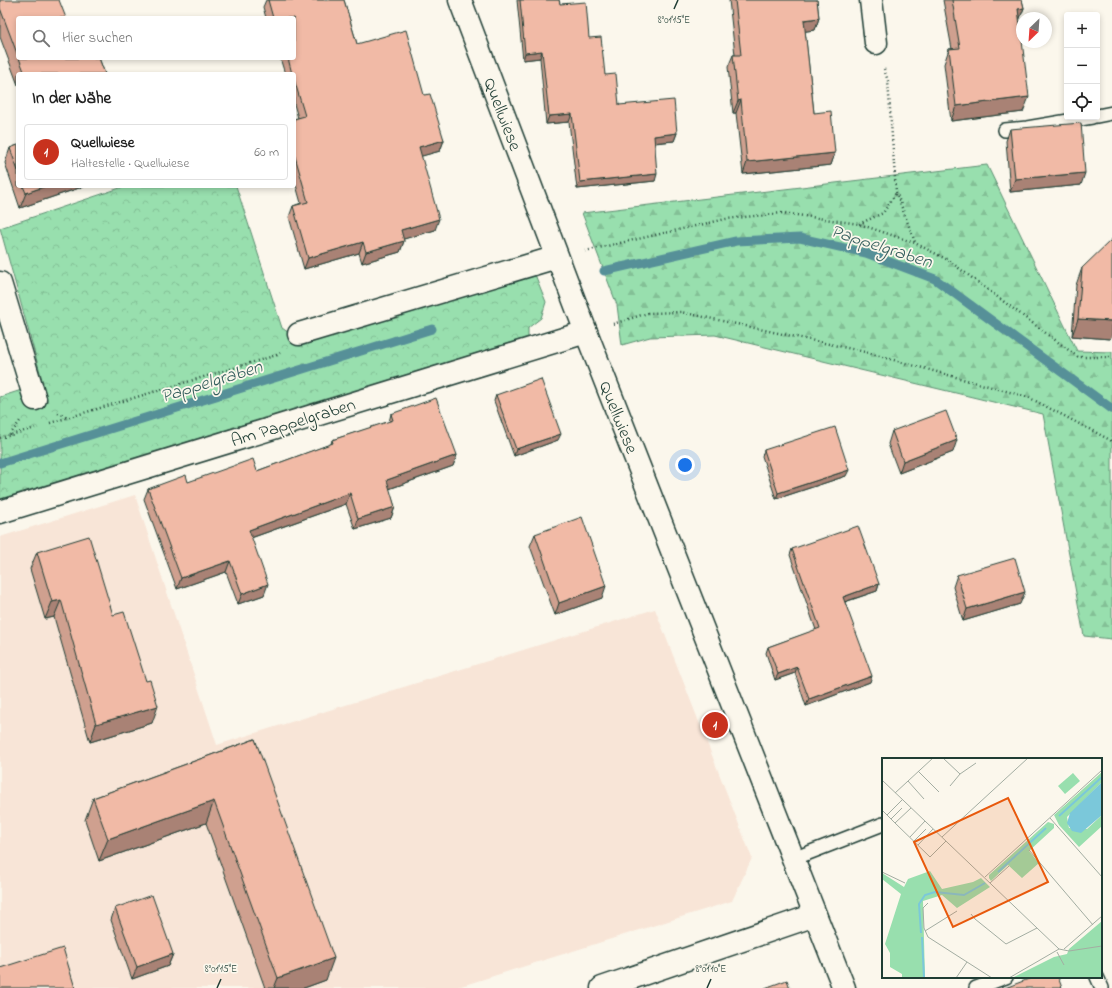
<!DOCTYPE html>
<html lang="de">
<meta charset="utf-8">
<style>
body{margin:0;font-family:"Indie Flower",sans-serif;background:#f6f6f6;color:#222}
.controls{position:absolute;right:12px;top:12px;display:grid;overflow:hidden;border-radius:4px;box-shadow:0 2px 6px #0003}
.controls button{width:36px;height:36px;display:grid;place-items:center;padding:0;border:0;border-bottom:1px solid #e0e0e0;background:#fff;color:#222;font:20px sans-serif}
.compass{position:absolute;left:1016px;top:12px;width:36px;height:36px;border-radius:50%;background:#fff;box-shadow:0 2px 6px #0003;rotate:205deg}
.you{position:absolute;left:685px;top:465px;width:14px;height:14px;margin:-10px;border:3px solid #fff;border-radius:50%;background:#1a73e8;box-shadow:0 0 0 6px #1a73e833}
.badge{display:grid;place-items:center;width:26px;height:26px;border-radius:50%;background:#c8321e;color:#fff;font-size:13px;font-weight:700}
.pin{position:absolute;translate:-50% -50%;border:2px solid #fff;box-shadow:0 1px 4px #0006}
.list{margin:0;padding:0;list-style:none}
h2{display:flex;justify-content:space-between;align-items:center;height:52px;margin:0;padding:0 16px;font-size:17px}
h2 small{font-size:13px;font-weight:400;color:#767676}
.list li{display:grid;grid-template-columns:26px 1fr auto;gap:12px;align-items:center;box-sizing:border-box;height:56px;margin:0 8px 8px;padding:0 8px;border:1px solid #e0e0e0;border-radius:4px}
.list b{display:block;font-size:15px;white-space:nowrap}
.list p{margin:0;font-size:13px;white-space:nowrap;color:#767676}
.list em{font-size:13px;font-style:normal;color:#767676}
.icon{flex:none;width:22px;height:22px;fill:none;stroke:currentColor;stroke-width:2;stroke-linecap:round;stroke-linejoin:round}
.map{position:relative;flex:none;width:1112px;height:988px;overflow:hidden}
.search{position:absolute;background:#fff;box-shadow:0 2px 6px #0003;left:16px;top:16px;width:280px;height:44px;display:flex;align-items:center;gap:10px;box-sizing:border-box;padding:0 14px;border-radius:4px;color:#767676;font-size:15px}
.panel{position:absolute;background:#fff;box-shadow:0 2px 6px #0003;left:16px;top:72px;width:280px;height:116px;border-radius:4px}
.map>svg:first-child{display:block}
.built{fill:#f8e5d7}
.forest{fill:url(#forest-firs);stroke:#5c8e71}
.park{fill:url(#park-crowns);stroke:#5c8e71}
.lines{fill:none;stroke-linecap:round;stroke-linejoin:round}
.stream{stroke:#569098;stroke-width:9}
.service-casing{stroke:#1f3d34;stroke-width:16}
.minor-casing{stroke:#1f3d34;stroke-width:25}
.path{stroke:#1f3d34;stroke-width:2.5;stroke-dasharray:1 3;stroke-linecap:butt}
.service{stroke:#fbf7ec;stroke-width:13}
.minor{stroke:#fbf7ec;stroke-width:22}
.wall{fill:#cfa08f;stroke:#1f3d34}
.shaded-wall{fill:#a98274;stroke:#1f3d34}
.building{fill:#f1baa6;stroke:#1f3d34}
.ticks{fill:none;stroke:#1f3d34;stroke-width:1.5}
.labels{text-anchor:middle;stroke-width:3.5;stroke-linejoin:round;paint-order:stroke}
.street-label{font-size:18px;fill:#1f3d34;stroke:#fbf7ec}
.water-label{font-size:19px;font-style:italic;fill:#36605e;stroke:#fbf7ec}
.inset-river{fill:none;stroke:#7bc8da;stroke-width:2}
.inset-road{fill:none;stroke:#a3ada2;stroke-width:1}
.view{fill:#e8590c;fill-opacity:0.15;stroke:#e8590c;stroke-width:2}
.inset-edge{fill:none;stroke:#1f3d34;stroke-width:2}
.ticks-label{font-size:10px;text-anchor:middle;fill:#1f3d34;stroke:#fbf7ec;stroke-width:3.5;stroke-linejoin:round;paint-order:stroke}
</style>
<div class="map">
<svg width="1112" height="988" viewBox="0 0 1112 988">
<defs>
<pattern id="forest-firs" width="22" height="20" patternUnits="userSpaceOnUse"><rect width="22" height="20" fill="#98dfae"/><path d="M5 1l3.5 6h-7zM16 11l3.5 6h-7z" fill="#83c096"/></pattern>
<pattern id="park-crowns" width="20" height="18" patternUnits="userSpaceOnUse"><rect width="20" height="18" fill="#98dfae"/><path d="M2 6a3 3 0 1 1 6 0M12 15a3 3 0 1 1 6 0" fill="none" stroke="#83c096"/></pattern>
</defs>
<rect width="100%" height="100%" fill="#fbf7ec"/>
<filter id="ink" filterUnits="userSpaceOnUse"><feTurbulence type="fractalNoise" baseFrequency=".025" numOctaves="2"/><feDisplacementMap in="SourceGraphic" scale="8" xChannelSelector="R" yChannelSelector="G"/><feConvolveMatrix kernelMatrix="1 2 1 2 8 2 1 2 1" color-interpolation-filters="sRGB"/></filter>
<g filter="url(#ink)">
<polygon class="built" points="135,495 217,745 655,609 752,858 732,901 455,988 0,988 0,537"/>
<polygon class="forest" points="987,165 1077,351 1112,352 1112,639 1084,636 1043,414 715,335 650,337 622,345 617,305 582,213"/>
<polygon class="park" points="126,186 236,186 282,328 305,344 534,272 546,302 541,318 528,328 528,337 0,499 0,397 43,383 0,228"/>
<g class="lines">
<g class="stream">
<polyline points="604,271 736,241 800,238 866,253 935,279 1112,409"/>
<polyline points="0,463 432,329"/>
</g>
<g class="service-casing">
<g id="service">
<polyline points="1097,116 1112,113"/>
<polyline points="1005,130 1027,128 1092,117"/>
<polyline points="793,859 883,824"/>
<polyline points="1097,977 1102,988"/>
<polyline points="976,988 1006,977"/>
</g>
</g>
<g class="minor-casing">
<g id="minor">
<polyline points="460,0 586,332 844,988"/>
<polyline points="871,0 876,43"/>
<polyline points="0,283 35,399"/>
<polyline points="299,334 557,257"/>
<polyline points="0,512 586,332"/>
<polyline points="602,988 815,915"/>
</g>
</g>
<g class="path">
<polyline points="884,69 888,81 896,192 915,242"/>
<polyline points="859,224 883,213 896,193"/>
<polyline points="585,251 726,219 783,213 859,224 915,243 948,260 1078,357 1112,357"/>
<polyline points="613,324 648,313 681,312 861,351 1028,397 1112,441"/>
<polyline points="58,413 68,417"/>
<polyline points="50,423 277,355 280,353"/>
<polyline points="10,435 20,421"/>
<polyline points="0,438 35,428"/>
</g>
<use href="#service" class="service"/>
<use href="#minor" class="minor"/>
</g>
<g class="wall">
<polygon points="0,0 18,18 18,58 99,58 105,74 18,74 18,85 0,37"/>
<polygon points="266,0 344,0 357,44 424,95 444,140 440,151 421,156 435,230 403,239 404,241 400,252 362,263 359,253 304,269 289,217 293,206 301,203 294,178 294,119 298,118 294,104 294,74 285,74 280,58 294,58 294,18 266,18 263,7"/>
<polygon points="517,0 559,0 560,4 589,38 605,75 619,105 677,133 674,141 655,143 655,181 577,189 569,122 546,124 540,58 523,60"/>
<polygon points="729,0 817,0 819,18 815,30 805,31 814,113 835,153 831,165 743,174 736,113 733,113 728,67 733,55 735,55"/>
<polygon points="943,0 1022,0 1024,8 1019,21 1023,112 951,121 944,64 949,49 952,49"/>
<polygon points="1010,129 1081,185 1010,192 1006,141"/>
<polygon points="18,145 18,186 85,186 20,208 5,163 10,148"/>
<polygon points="1082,268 1110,339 1072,336 1076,285"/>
<polygon points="496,395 558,440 514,456 494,401"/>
<polygon points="391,414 457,455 453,466 389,489 395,507 391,518 355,529 346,504 251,538 264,595 238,604 226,572 177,589 144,499 148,489 257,471 331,444 332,440 389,422"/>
<polygon points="892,431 953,452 899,473 888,444"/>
<polygon points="764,450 846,476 776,499 762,456"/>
<polygon points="535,534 602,598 555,615 530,546"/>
<polygon points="792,549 879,584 877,591 845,602 870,682 806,706 795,673 775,680 766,653 768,647 816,630 790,555"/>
<polygon points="37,552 113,615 152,723 90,742 54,617 45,619 30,569"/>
<polygon points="957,575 1020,604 963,621 953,587"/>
<polygon points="255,739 326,980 304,988 265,988 206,823 99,861 85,820 93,798"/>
<polygon points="115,908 173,954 168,966 132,979 111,920"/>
</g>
<g class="shaded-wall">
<polygon points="1024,8 1018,23 1018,9"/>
<polygon points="819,18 815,30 800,32 804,20"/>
<polygon points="542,51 540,58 523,60 525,53"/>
<polygon points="1029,97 1023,112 951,121 956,106"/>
<polygon points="741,100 736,113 733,113 738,101"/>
<polygon points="572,114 569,122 546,124 549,116"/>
<polygon points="677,133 674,141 651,143 654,136"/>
<polygon points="444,140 440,151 415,158 419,147"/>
<polygon points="835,153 831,165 743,174 747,162"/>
<polygon points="1085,173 1081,185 1010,192 1015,179"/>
<polygon points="657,174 655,181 577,189 580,182"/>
<polygon points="46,186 85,186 20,208 26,193"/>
<polygon points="439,219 435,230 397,241 401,230"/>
<polygon points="404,241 400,252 362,263 366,252"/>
<polygon points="363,242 359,253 304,269 308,258"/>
<polygon points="1078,319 1112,321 1112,335 1110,339 1072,336"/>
<polygon points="561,434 558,440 514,456 516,449"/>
<polygon points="957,440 953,452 899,473 903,461"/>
<polygon points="457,455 453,466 383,491 387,480"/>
<polygon points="849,470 846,476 776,499 778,493"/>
<polygon points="350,493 346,504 245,540 249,530"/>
<polygon points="395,507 391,518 355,529 358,519"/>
<polygon points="230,561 226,572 177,589 181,578"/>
<polygon points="268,584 264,595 238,604 242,594"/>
<polygon points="879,584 877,591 841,603 843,597"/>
<polygon points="606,586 602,598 555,615 559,603"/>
<polygon points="1025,592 1020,604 963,621 967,609"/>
<polygon points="61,600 54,617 45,619 52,602"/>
<polygon points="797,667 795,673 775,680 778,674"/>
<polygon points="872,676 870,682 806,706 809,699"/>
<polygon points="158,706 152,723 90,742 96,724"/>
<polygon points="214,801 206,823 99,861 108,839"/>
<polygon points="173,954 168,966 132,979 137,967"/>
<polygon points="334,958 326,980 304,988 274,988 278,978"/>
</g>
<g class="building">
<polygon points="0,0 59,0 66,18 18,18 18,56 0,8"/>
<polygon points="268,0 344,0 357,44 406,30 424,95 430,94 444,140 419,147 439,219 401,230 404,241 366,252 363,242 308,258 293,206 308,202 294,153 294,119 305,116 294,79 294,74 292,74 288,58 294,58 294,18 273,18"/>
<polygon points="520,0 559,0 560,4 586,2 589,38 601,37 605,75 616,74 619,105 674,100 677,133 654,136 657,174 580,182 572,114 549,116 542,51 525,53"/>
<polygon points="735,0 817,0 819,18 804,20 814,113 831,111 835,153 747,162 741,100 738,101 733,55 741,55"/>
<polygon points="952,0 1022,0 1024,8 1018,9 1029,97 956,106 949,49 960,48"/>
<polygon points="19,58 99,58 105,74 25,74"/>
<polygon points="1081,123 1085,173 1015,179 1010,129"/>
<polygon points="18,145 18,171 10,148"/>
<polygon points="23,186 46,186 26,193"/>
<polygon points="1112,239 1112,321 1078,319 1082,268"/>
<polygon points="541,379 561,434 516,449 496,395"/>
<polygon points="436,398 457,455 387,480 395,507 358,519 350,493 249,530 268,584 242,594 230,561 181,578 148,489 186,475 188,482 253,459 257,471 333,443 332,440 393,420 391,414"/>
<polygon points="946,411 957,440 903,461 892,431"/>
<polygon points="835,427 849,470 778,493 764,450"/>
<polygon points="582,517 606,586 559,603 535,534"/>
<polygon points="858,526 879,584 843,597 872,676 809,699 797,667 778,674 768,647 820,628 792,549"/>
<polygon points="89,536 113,615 124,612 146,681 150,680 158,706 96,724 61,600 52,602 37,552"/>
<polygon points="1015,558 1025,592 967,609 957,575"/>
<polygon points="255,739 334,958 278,978 214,801 108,839 93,798"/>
<polygon points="152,895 173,954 137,967 115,908"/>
<polygon points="63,948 75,988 0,988 0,968"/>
<polygon points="1034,977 1058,977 1062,988 1005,988"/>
<polygon points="787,980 790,988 765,988"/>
</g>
</g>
<path class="ticks" d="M674,9L678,0M217,988L221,979M707,988L711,979"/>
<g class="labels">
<g class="street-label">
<text transform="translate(503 114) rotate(69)" y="6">Quellwiese</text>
<text transform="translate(619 417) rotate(68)" y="6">Quellwiese</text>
<text transform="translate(293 422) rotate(-17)" y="6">Am Pappelgraben</text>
</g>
<g class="water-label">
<text transform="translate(882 245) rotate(18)" y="7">Pappelgraben</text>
<text transform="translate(211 380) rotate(-17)" y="7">Pappelgraben</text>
</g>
</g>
<g transform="translate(882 758)">
<rect width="220" height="220" fill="#fbf7ec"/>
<path d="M191,15L198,23L183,36L176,28Z" fill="#98dfae"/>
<path d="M48,113L60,131L91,124L99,120L108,129L75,150L60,137L41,143L43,220H20V216L8,209V195L3,186L19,136L0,121V115L22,129L26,121Z" fill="#98dfae"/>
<path d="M220,14V24L185,59L187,70L205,71L220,57V68L197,89L177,67L172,57ZM166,64L172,66V70L147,93L157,105L140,120L126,107L109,123L107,120V117Z" fill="#98dfae"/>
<path d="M220,163V220H130L172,199L185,196L187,191Z" fill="#98dfae"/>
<path d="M220,24V57L199,75L190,73L185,65L188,55Z" fill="#7bc8da"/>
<path class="inset-river" d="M177,58L220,19M116,114L164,70M39,175L37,146L43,137L53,134L82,137L103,125M40,179L42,220"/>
<path class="inset-road" d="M61,0L78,16M36,13L57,34M0,22L177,191M26,23L42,41M68,28L78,16L94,5M13,35L51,0M0,52L13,65L29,50M5,57L20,42M168,60L220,119M9,61L20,50M13,65L48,99L64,83M28,79L43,63M60,79L146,0M32,83L44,71M36,87L51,71M147,92L211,167M0,114L23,125M103,119L220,12M108,125L127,108M46,145L41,150L42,170L46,179L110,220M89,156L93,161L124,186L155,170M43,173L75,153M182,191L220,158M175,194L182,207M74,220L85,204M127,220L177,191L187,193L220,188"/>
<path class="view" d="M126,40L166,124L71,169L32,84Z"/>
<rect width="220" height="220" class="inset-edge"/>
</g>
<g class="ticks-label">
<text x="674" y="23">8°01'15"E</text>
<text x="221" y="972">8°01'15"E</text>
<text x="711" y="972">8°01'10"E</text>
</g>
</svg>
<div class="controls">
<button>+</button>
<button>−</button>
<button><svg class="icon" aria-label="locate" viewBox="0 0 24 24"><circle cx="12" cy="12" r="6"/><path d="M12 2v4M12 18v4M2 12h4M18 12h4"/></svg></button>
</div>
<svg class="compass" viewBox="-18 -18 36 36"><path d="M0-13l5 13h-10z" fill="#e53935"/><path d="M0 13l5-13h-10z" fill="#767676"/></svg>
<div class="you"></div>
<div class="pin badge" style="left:715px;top:725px">1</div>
<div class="search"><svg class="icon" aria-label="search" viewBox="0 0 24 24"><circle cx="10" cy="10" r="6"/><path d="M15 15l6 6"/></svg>Hier suchen</div>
<section class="panel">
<h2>In der Nähe<small></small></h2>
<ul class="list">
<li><span class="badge">1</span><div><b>Quellwiese</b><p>Haltestelle · Quellwiese</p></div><em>60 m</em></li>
</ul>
</section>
</div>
